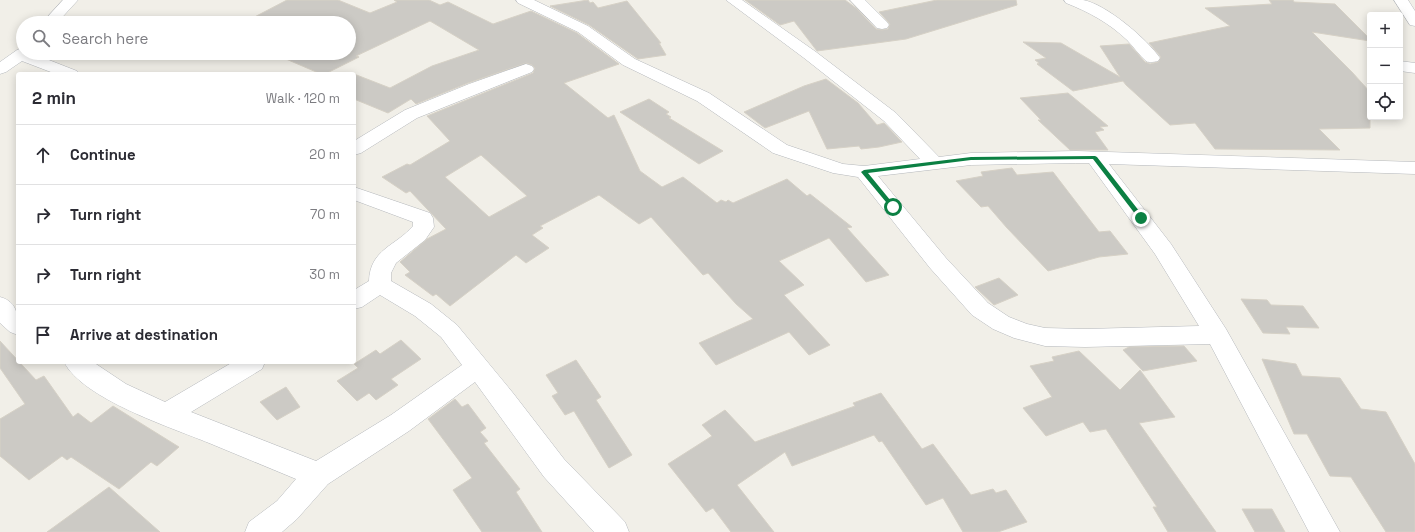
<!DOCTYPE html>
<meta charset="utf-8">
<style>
body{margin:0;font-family:"Space Grotesk",sans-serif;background:#f2f2f3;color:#2b2b33}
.controls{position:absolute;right:12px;top:12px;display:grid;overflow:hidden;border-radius:4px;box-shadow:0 2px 10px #0003}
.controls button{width:36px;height:36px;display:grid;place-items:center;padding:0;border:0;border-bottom:1px solid #e1e1e2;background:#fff;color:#2b2b33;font:20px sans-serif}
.stop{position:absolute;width:12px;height:12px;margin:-9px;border:3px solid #0b8043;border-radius:50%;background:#fff}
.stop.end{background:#0b8043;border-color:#fff;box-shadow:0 1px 4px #0008}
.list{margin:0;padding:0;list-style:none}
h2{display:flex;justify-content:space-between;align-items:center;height:52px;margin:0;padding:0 16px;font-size:17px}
h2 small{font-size:13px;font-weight:400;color:#7c7c81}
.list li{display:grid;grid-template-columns:26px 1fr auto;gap:12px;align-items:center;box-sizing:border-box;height:60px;padding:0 16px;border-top:1px solid #e1e1e2}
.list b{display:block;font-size:15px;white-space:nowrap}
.list em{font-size:13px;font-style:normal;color:#7c7c81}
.icon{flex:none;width:22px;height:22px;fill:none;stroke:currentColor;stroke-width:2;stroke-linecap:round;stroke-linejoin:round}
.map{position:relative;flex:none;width:1415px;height:532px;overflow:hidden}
.search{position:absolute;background:#fff;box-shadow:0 2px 10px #0003;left:16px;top:16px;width:340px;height:44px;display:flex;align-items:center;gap:10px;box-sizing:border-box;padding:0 14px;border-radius:22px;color:#7c7c81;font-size:15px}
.panel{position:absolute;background:#fff;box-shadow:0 2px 10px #0003;left:16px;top:72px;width:340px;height:292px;border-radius:4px}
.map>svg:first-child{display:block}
.building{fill:#cccac5;stroke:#d6d1c6;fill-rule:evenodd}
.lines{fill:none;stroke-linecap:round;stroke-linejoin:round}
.minor-casing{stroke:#b5b8bc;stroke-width:1}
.tertiary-casing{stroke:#b5b8bc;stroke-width:1}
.minor{fill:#fff;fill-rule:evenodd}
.tertiary{fill:#fff;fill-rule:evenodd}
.route{fill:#0b8043}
</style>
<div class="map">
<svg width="1415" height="532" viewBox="0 0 1415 532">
<rect width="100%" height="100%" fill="#f1efe8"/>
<g class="building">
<path d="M287,0H338L370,13L397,2L394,0H429L440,5L448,2L493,24L531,11L577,33L619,64L564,83L608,118L614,115L640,171L662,187L683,177L717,203L721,200L726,202L728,200L733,203L787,179L807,196L810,194L852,227L847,228L889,275L866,282L829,238L779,261L804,285L784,295L830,345L809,355L789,332L716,365L699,343L753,319L736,304L708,273L703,275L651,217L639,224L599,195L540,226L543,228L532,235L549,248L526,263L516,255L450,306L436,294L433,296L405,275L410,272L400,262L427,239L446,229L410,191L406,193L382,177L407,164L410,165L450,141L427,116L533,73L535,68L532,65L526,63L468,83L416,104L411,99L388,113L354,99V74L390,88L432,66L479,50L430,21L356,56L359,57L325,74H321L272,53H349V23L245,22ZM481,155L527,196L489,217L445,177Z"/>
<polygon points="588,0 590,3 593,2 598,8 627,1 661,43 659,43 666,55 638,59 589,25 550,6"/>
<polygon points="745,0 845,0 856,8 876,29 882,30 888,29 890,24 879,12 937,0 1016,0 1017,5 906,39 817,51 794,21 780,25"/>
<polygon points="1269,0 1293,0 1294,2 1335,4 1370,39 1370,41 1312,32 1352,72 1370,92 1370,128 1319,129 1340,150 1215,149 1195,123 1170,125 1126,85 1123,81 1073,91 1037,64 1039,63 1035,60 1046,58 1023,42 1061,43 1120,77 1100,46 1129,44 1145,62 1150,64 1158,62 1161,57 1149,43 1230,26 1205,8 1272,4"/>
<polygon points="826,79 858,103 877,125 884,123 902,142 879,147 861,149 859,146 827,149 809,111 765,128 744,112 804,86"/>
<polygon points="1068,93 1108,126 1100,127 1104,130 1095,132 1108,150 1070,150 1038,120 1041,120 1020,98"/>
<polygon points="649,99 669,112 666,114 671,117 669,118 723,151 699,164 620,112"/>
<polygon points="1012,168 1017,175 1053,172 1099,232 1110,231 1128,254 1099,257 1048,271 1007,228 988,206 981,207 956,181 983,176 981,172"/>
<polygon points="999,278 1018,295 994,305 975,287"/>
<polygon points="1241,299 1267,300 1271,305 1303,306 1319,328 1286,327 1290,334 1263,333"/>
<polygon points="401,340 421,359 391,379 398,385 376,400 369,393 357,401 337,381 358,368 354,364 376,350 380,354"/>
<polygon points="0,341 36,380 44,376 73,417 78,413 91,423 113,406 179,447 157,466 151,462 119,489 71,457 67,460 62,456 29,480 0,456 0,419 25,404 0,368"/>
<polygon points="1184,346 1197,361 1143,371 1123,350 1129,347"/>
<polygon points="1079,351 1120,390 1140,370 1175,417 1139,423 1216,532 1168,532 1153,507 1157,507 1106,429 1090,432 1083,422 1046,436 1023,408 1052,397 1030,366 1054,361 1052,357"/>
<polygon points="1262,359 1296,364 1302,376 1340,378 1361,409 1386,412 1415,464 1415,532 1386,532 1351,477 1330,476 1307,434 1294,434"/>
<polygon points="576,360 601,397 596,400 632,455 609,468 574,411 565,415 552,396 558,393 546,375"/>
<polygon points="286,387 300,407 277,420 260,402"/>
<polygon points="881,393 922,449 933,444 971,495 993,489 996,493 1006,490 1027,522 998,532 963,532 943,498 926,505 882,441 879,442 874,435 792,466 785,452 737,485 774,532 731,532 713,508 706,512 668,464 712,436 702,425 725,410 755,442 855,406 853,403"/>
<polygon points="455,399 462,407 468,404 486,428 480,432 488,441 484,443 520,489 516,492 542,532 482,532 453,490 472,478 428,419"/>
<polygon points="109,487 160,532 47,532"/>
<polygon points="1242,509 1272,509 1285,532 1255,532"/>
</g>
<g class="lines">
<g class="minor-casing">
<g id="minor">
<polygon points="63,0 78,0 57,23 42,23"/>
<path d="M516,0H534L588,26L635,59L709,93L787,145L843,164L864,166L920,159L884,121L804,58L726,0H742L816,52L896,113L939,157L971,153L1076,151L1415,162V174L1109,164L1171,244L1226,329L1340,532H1309L1210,344L1085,347L1045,346L1014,338L993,329L972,315L930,268L858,177L833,173L773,153L697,101L623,65L578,32L518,3ZM1076,163H1089L1155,254L1199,326L1085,329L1045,328L1027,324L1009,317L988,303L946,258L878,176L971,165Z"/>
<polygon points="850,0 865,0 887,22 889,25 887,28 882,29 877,28"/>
<path d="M1064,0C1070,0 1077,0 1083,0C1106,4 1147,39 1160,58L1158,61C1153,62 1149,63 1146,61C1139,55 1133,46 1127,40C1109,23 1089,12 1066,3Z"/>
<polygon points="23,48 23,53 31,53 77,71 79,74 56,74 22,61 6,72 0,74 0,62 17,50"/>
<polygon points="1400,61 1415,63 1415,73 1400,71"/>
<polygon points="526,64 532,66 534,69 532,72 417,118 361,153 354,155 354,141 405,110 469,84"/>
<path d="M354,187L430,213L433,218L434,227L425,240L396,263L391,273V281L431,304L457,325L513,393L564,459L625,522L629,532H594L544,477L475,382L409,431L328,484L297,519L282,532H245L249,522L277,501L296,479C267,467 238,455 209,443C170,427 83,399 64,362H93L126,384L165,402L233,362H265L262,369L191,412L316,461L391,415L462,365L441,337L415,316L380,295L362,307L354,309V290L369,281C370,249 396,246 413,226V222L354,200Z"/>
<path d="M0,297C19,302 18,318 18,335L10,332L0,323Z"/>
</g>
</g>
<g class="tertiary-casing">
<polygon id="tertiary" points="1394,0 1408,0 1415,11 1415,26 1410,25"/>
</g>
<use href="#minor" class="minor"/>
<use href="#tertiary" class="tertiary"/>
</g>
<polygon class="route" points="1095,156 1097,157 1143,216 1143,219 1139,219 1093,159 971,160 868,173 895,206 896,207 893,209 891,208 861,172 864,170 971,157"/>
</svg>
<div class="controls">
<button>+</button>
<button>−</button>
<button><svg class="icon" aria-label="locate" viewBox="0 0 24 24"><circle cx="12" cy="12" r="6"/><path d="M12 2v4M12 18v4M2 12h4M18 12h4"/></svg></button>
</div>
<div class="stop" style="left:893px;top:207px"></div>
<div class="stop end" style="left:1141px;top:218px"></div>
<div class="search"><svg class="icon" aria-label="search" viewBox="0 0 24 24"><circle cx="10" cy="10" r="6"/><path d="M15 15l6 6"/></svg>Search here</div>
<section class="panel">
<h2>2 min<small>Walk · 120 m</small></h2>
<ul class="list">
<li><svg class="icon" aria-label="ahead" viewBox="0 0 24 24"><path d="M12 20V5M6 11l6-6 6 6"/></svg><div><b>Continue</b></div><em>20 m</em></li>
<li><svg class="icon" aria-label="right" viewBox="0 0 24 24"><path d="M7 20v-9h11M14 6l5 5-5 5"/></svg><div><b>Turn right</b></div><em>70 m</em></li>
<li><svg class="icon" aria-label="right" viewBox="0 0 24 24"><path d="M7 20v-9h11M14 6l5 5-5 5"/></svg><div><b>Turn right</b></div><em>30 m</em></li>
<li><svg class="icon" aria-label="arrive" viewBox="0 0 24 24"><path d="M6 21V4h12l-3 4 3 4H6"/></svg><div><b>Arrive at destination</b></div></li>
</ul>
</section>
</div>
